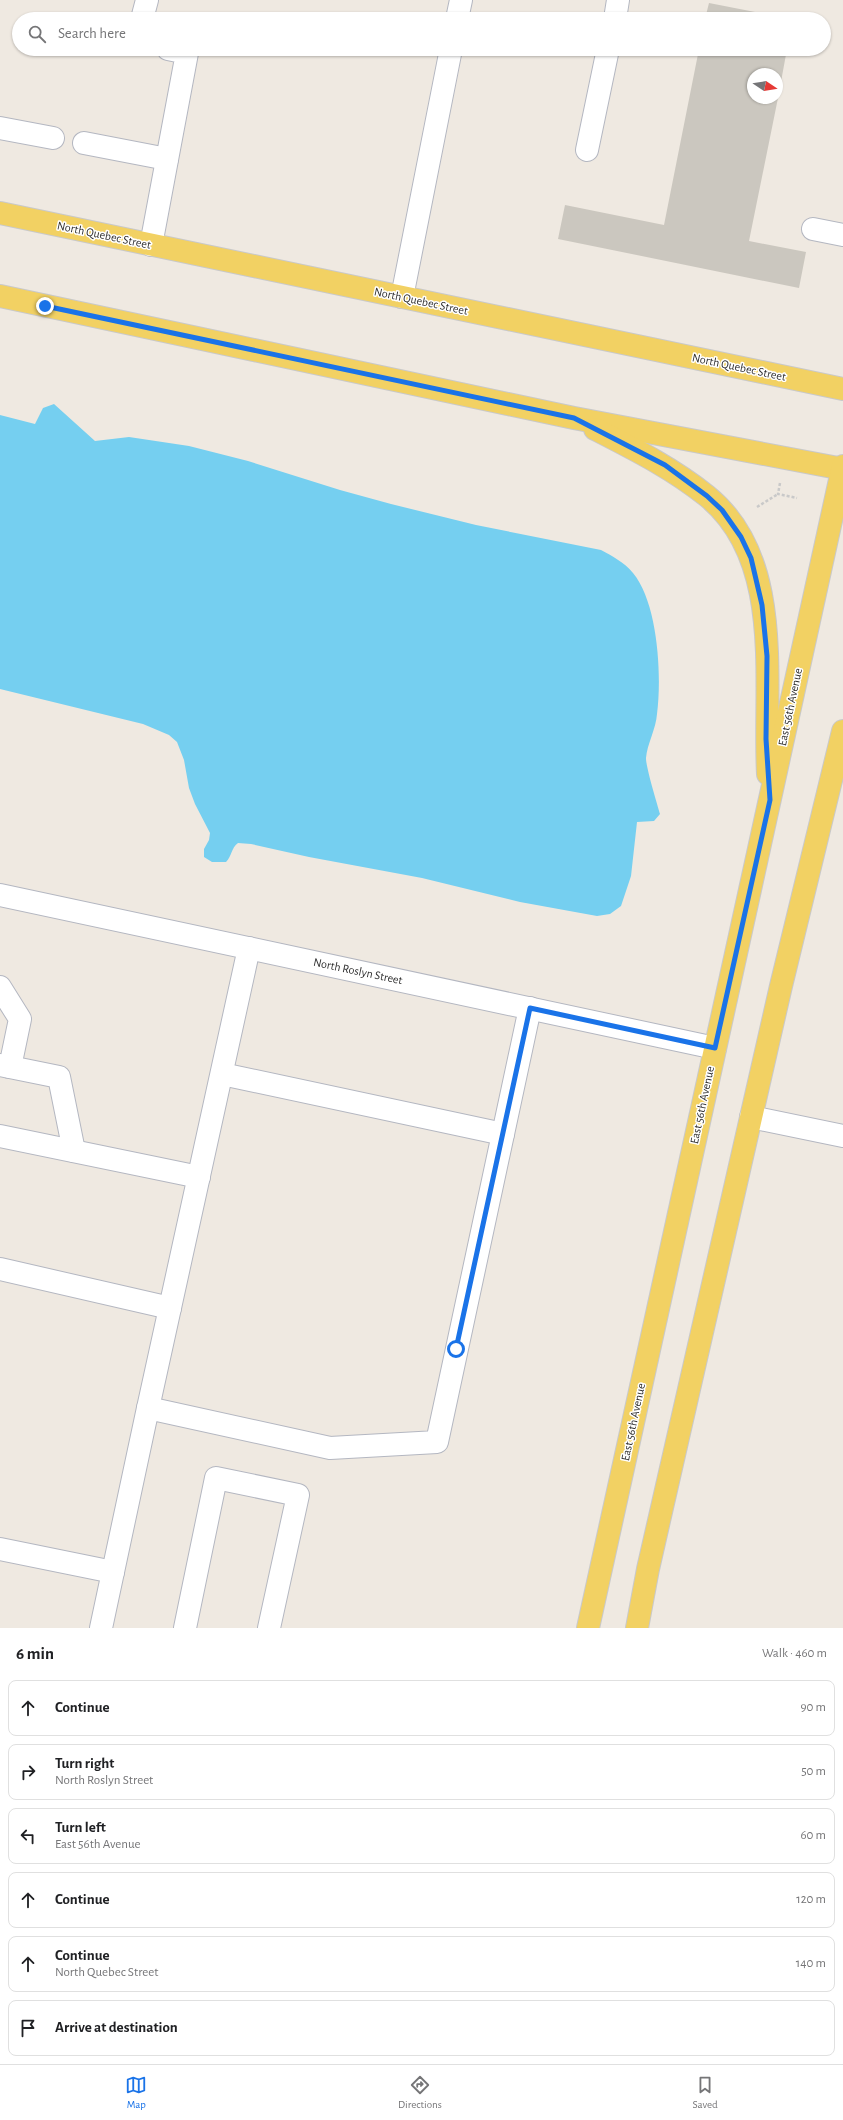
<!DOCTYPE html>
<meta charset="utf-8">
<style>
body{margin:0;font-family:"Alegreya Sans",sans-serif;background:#f6f6f6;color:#202124}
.compass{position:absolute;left:747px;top:68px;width:36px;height:36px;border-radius:50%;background:#fff;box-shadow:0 1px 3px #0004;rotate:102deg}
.stop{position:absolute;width:12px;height:12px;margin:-9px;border:3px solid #1a73e8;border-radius:50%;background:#fff}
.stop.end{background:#1a73e8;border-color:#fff;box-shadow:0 1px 4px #0008}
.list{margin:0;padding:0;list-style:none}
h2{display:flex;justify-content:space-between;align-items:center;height:52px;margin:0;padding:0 16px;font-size:17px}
h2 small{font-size:13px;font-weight:400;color:#757577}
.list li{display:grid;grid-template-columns:26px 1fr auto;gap:12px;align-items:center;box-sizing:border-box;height:56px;margin:0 8px 8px;padding:0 8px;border:1px solid #e0e0e0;border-radius:8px}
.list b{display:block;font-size:15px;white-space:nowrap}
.list p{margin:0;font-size:13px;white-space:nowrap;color:#757577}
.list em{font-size:13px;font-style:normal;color:#757577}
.icon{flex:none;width:22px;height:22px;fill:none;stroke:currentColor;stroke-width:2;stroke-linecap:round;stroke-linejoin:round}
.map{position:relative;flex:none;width:843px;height:1628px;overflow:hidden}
.search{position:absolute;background:#fff;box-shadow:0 1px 3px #0004;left:12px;right:12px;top:12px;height:44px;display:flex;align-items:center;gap:10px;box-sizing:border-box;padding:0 14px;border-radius:22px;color:#757577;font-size:15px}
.sheet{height:436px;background:#fff}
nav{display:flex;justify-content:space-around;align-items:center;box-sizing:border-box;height:56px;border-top:1px solid #e0e0e0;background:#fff;font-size:11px;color:#757577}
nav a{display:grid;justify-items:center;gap:2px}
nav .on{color:#1a73e8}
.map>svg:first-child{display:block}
.water{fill:#75cff0}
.building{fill:#cbc7bf}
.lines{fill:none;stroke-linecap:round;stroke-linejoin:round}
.minor-casing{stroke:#b4b7c1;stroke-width:24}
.major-casing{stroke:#c9c9c9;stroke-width:24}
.path{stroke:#c9c9c9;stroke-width:2.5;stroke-dasharray:3 2;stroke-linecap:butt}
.minor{stroke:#fff;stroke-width:22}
.major{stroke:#f2d163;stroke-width:22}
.route{stroke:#1a73e8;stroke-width:5}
.labels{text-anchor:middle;stroke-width:3;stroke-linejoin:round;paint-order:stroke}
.street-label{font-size:12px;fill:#2e2e2e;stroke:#fff}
</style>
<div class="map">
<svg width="843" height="1628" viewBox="0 0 843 1628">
<rect width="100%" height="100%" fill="#efe9e1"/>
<path class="water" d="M54,404L95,441L129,437L189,446L248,461L340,490L391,504L476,525L601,550C612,556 624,562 633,573C658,603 662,676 657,714C656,729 647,744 646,758C646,768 657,803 660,814L654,821L637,822L631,876L621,906L610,914L597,916L520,902L422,878L309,857L251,844L238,843C231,848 232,856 226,862H212L204,857V849L209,840L210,833L195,804L189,788L184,760L177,742L169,735L143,724L0,689V415L35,424L43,408Z"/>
<g class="building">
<polygon points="709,3 786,18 786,19 705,19"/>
<polygon points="699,49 787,49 778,98 777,74 753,74 753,98 778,98 749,241 806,252 799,288 558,239 565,205 664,225"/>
</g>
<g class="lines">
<g class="minor-casing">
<g id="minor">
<polyline points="142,19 147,0"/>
<polyline points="457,19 461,0"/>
<polyline points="615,19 618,0"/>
<polyline points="0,128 53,138"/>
<polyline points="84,143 167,159"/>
<polyline points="587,150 608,49"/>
<polyline points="813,229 843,235"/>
<polyline points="151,245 187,53 168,49"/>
<polyline points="402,297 451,49"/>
<polyline points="0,895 715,1048"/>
<polyline points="0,987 20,1019 10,1067"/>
<polyline points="0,1065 59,1077 74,1151"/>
<polyline points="222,1074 503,1134"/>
<polyline points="751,1117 843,1136"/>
<polyline points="0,1136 199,1177"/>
<polyline points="0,1269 170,1308"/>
<polyline points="148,1408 249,948"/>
<polyline points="0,1549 113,1572"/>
<polyline points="101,1628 148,1408 330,1448 437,1442 530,1008"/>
<polyline points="185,1628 216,1478 298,1495 269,1628"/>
</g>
</g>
<g class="major-casing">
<g id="major">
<polyline points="0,213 843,389"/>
<polyline points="0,296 574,418 843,469"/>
<path d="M595,429C634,449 672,468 707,496C786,560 763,684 768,774"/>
<polyline points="588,1628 843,466"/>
<polyline points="637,1628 648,1569 781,986 843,731"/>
</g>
</g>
<g class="path">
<polyline points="780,483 778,494 797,498"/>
<polyline points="757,507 778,494"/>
</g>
<use href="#minor" class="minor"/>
<use href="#major" class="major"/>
</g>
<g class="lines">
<polyline class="route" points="45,306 574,418 665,465 707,496 722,510 741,537 751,558 762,605 767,656 766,739 770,800 715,1048 530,1008 456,1349"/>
</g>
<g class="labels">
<g class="street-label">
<text transform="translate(104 235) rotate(12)" y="4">North Quebec Street</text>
<text transform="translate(421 301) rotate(12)" y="4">North Quebec Street</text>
<text transform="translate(739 367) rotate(12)" y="4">North Quebec Street</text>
<text transform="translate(790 707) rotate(-78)" y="4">East 56th Avenue</text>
<text transform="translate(358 971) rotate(12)" y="4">North Roslyn Street</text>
<text transform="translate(702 1105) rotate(-78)" y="4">East 56th Avenue</text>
<text transform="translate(633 1422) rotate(-78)" y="4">East 56th Avenue</text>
</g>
</g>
</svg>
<svg class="compass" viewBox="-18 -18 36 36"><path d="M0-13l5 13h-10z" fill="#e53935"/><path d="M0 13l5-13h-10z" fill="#757577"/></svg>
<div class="stop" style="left:456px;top:1349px"></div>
<div class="stop end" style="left:45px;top:306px"></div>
<div class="search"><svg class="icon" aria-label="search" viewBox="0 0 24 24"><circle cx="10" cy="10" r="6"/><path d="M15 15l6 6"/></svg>Search here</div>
</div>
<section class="sheet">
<h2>6 min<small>Walk · 460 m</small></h2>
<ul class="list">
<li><svg class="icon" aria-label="ahead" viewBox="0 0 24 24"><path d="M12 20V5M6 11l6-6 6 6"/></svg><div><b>Continue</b></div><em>90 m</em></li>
<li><svg class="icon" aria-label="right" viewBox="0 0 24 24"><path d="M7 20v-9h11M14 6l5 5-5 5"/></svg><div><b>Turn right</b><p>North Roslyn Street</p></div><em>50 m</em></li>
<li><svg class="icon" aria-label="left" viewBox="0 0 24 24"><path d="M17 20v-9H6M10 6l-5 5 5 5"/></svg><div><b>Turn left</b><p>East 56th Avenue</p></div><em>60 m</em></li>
<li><svg class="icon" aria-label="ahead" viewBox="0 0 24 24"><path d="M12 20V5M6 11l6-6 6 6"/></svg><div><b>Continue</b></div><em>120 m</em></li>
<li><svg class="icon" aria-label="ahead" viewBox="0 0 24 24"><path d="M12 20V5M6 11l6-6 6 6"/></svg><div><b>Continue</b><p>North Quebec Street</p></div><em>140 m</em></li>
<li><svg class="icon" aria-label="arrive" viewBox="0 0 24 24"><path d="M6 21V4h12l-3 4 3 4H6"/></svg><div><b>Arrive at destination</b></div></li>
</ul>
</section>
<nav>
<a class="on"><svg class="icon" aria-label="map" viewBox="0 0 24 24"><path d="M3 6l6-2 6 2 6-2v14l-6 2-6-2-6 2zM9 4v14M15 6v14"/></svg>Map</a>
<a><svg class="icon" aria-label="directions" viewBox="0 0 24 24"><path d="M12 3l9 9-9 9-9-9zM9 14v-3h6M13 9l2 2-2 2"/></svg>Directions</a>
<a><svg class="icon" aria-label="saved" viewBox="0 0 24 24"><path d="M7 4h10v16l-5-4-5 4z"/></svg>Saved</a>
</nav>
